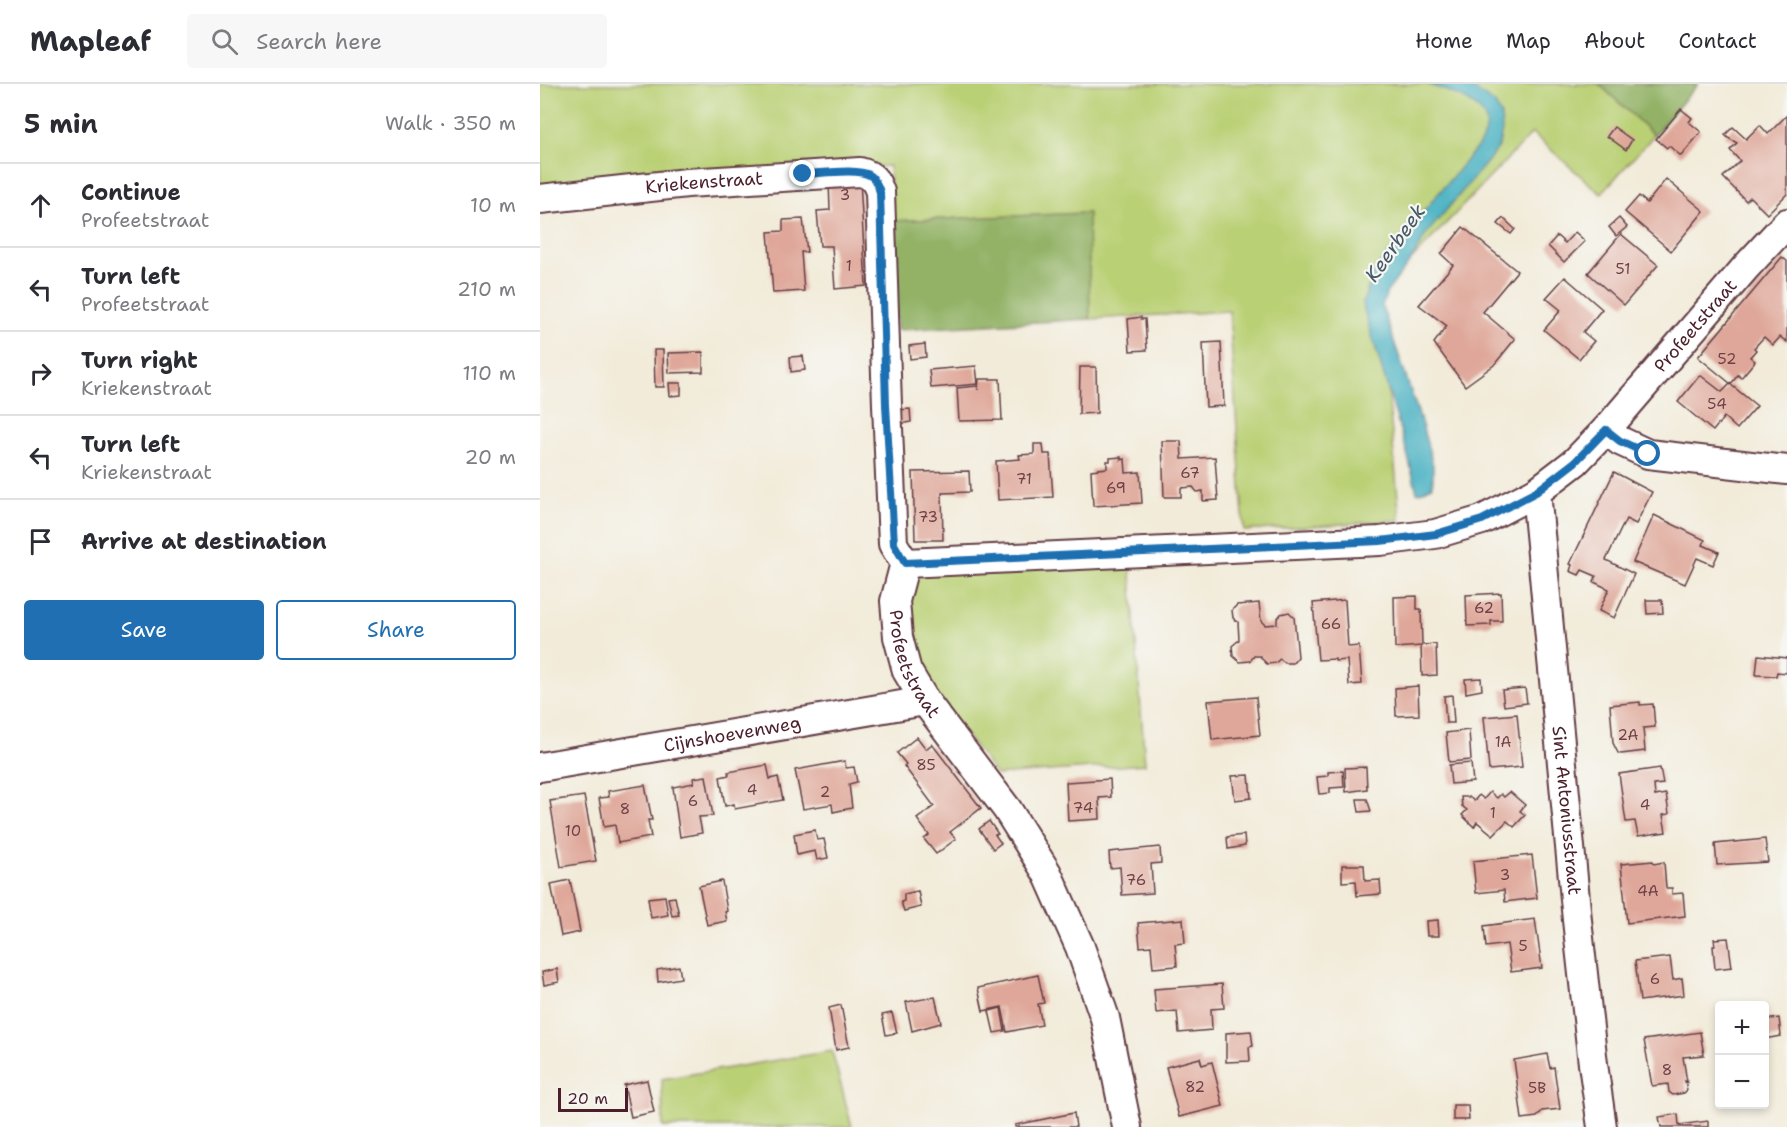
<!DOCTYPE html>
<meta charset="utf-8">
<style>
body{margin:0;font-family:"Shantell Sans",sans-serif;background:#f7f7f7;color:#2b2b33}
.controls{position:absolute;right:18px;bottom:18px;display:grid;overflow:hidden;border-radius:6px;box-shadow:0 3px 9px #0003}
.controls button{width:54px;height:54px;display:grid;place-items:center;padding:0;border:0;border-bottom:2px solid #e1e1e2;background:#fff;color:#2b2b33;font:30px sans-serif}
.scale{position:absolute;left:18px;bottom:15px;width:70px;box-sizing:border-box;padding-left:6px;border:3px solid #4a1f2b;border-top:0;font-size:16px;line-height:21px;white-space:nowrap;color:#4a1f2b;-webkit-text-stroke:4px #f6f6f2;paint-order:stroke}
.stop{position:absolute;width:18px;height:18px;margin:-14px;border:4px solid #1f6fb2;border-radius:50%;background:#fff}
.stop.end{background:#1f6fb2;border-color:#fff;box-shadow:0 2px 6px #0008}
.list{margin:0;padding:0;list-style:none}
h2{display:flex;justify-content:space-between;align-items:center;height:78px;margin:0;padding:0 24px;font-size:26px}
h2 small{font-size:20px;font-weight:400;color:#7c7c81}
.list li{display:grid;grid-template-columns:39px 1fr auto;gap:18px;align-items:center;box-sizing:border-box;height:84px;padding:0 24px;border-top:2px solid #e1e1e2}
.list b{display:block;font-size:22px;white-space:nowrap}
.list p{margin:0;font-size:20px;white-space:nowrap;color:#7c7c81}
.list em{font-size:20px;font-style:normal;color:#7c7c81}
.actions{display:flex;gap:12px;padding:18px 24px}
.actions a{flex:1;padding:14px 0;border:2px solid #1f6fb2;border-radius:6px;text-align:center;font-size:21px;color:#1f6fb2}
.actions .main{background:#1f6fb2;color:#fff}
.icon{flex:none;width:33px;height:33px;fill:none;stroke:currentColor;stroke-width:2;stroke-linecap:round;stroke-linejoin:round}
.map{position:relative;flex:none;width:1247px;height:1043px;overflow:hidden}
header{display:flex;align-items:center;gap:36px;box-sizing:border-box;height:84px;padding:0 30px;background:#fff;border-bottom:2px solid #e1e1e2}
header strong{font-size:28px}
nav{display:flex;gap:33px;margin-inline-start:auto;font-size:21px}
.search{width:420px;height:54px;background:#f7f7f7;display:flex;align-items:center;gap:15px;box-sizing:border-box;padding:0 21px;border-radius:6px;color:#7c7c81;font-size:22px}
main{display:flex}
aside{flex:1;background:#fff}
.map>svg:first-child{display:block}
.green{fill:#bad074;stroke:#827850;stroke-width:1.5}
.forest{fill:#93b266;stroke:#6e6848;stroke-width:1.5}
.water{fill:#43afc1;stroke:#466776;stroke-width:1.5}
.building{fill:#dfa79a}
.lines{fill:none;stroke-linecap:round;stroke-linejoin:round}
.minor-casing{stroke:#633e45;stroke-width:32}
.minor{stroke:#fff;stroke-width:28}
.route{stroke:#1f6fb2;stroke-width:8}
.labels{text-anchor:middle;stroke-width:4.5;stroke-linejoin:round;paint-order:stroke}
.number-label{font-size:15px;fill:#6f4147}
.street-label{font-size:18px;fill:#4a1f2b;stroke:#f6f6f2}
.water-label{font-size:20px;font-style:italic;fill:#475967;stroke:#f6f6f2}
</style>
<header>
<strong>Mapleaf</strong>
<div class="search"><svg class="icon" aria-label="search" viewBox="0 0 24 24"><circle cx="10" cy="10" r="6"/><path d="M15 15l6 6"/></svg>Search here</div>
<nav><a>Home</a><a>Map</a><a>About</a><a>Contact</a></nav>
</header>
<main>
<aside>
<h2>5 min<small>Walk · 350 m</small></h2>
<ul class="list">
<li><svg class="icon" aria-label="ahead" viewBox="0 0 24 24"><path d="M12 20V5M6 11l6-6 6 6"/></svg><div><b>Continue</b><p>Profeetstraat</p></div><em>10 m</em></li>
<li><svg class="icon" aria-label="left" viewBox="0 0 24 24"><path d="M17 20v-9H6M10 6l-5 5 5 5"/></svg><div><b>Turn left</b><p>Profeetstraat</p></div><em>210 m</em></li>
<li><svg class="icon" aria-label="right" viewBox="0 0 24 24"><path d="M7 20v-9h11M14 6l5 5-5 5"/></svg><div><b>Turn right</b><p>Kriekenstraat</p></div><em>110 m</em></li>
<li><svg class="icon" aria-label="left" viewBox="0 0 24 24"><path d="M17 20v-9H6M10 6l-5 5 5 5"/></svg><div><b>Turn left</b><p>Kriekenstraat</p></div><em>20 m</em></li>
<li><svg class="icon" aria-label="arrive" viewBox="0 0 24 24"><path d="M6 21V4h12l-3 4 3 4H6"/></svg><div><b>Arrive at destination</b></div></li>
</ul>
<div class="actions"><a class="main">Save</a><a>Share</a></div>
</aside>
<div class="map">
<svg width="1247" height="1043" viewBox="0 0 1247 1043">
<rect width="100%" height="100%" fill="#f6f6f2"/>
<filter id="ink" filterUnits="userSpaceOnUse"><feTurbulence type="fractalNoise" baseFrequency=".0167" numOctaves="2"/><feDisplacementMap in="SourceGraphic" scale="12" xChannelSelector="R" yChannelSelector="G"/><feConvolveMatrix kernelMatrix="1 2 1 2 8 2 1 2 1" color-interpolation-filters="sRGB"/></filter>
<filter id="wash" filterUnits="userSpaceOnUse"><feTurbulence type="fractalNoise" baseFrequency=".008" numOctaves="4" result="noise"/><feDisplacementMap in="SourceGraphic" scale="24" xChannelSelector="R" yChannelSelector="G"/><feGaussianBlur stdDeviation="1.35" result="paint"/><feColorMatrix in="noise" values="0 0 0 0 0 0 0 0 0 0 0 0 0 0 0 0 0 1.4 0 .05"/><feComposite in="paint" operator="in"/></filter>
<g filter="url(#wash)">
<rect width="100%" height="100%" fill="#f2ebd9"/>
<g class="green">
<polygon points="0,0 1059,0 1114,51 1061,110 992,49 839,210 860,436 704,447 689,227 550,235 547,129 352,137 349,82 119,94 0,104"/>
<polygon points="590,477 605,680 456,691 378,586 365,517 378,487"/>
<polygon points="292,967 312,1043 123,1043 122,995"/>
</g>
<g class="forest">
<polygon points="1059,0 1158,0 1114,51"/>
<polygon points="548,129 550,235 357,246 352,137"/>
</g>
<path class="water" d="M886,0H917L932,4L955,20L961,31L962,46L959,61L948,77L887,149L871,176L847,208L842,222L880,334L893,381V394L892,402L879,409L877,408L866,365L824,226L823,217L836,184L939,61C943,53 948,47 946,38C942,18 903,5 886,0Z"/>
<g id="blocks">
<g class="building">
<polygon points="1141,25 1152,34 1149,38 1161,48 1141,72 1129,62 1127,64 1116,55"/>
<polygon points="1247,31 1247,110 1227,130 1210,113 1206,117 1183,93 1200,77 1190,66 1197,59 1188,54 1185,51 1193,43 1206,55 1220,41 1228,50"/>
<polygon points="1074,43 1092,56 1086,66 1067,52"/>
<polygon points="1126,95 1164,127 1131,167 1085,128 1099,112 1107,119"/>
<polygon points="320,96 326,202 295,205 292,162 280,162 277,127 290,126 289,97"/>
<polygon points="963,134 975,145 971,150 958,140"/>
<polygon points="1079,134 1087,143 1076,152 1069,143"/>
<polygon points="263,135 267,168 261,168 264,207 233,209 228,148 243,147 243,136"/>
<polygon points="923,143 977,187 943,228 975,255 954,281 925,302 894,259 907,242 879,221 913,181 901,170"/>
<polygon points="1035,148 1045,157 1024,178 1008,162 1017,152 1025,159"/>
<polygon points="1081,150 1118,181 1084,221 1048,189"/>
<polygon points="1242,173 1247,177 1247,258 1240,253 1233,261 1224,253 1214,264 1216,266 1210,273 1215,277 1201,294 1198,291 1191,300 1158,273"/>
<polygon points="1025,193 1062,225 1043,248 1054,257 1039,275 1004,246 1021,226 1006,214"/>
<polygon points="601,233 601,235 605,235 607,266 590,267 588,235"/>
<polygon points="681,258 684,322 666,323 663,259"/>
<polygon points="385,260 386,273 370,275 369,262"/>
<polygon points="114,266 123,266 124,303 115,303"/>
<polygon points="163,268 163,288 129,289 128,269"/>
<polygon points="263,272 265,286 251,288 250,273"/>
<polygon points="436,282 438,300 391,304 389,286"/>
<polygon points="540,283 556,283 557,329 539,330"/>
<polygon points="1160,291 1182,308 1190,300 1217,322 1197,345 1184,333 1173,347 1138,318"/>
<polygon points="439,295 460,295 462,336 419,337 417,304 438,302 438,306"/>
<polygon points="129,299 141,299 141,311 130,312"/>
<polygon points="370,325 371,338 360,340 359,326"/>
<polygon points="622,357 641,357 642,375 675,373 678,416 663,417 663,407 657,408 653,403 641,404 641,413 624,413"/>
<polygon points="494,360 503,360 504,370 510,370 513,413 458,416 456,377 480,375 479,371 494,370"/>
<polygon points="581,373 581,376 585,375 586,389 600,388 602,419 553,422 551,386 567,384 567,377 570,377 570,374"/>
<polygon points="429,387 430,408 402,409 403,456 375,456 373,388"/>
<polygon points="1074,388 1112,408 1096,440 1086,435 1066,476 1094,490 1074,534 1059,527 1069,505 1054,498 1056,492 1042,486 1039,491 1030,487 1032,481 1030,480"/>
<polygon points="1114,431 1165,456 1163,461 1179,468 1173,481 1157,474 1145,500 1093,478"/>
<polygon points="961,509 962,537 951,537 951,541 927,542 926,511"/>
<polygon points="877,512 877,525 881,525 882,561 896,560 897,591 882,592 881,562 855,564 854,513"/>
<polygon points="805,516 808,563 819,562 822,600 809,601 807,576 795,577 795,575 778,576 773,519"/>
<polygon points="1106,516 1122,516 1123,529 1107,530"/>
<polygon points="719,519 721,537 725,541 737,540 737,535 741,530 749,528 754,533 758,573 753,579 745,579 740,575 735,579 727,580 721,574 721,572 714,572 710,577 700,578 693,572 692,562 699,556 698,538 693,534 692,526 697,521"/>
<polygon points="1218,571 1247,574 1247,589 1237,588 1236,592 1216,591"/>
<polygon points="941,594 942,606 926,609 925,595"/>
<polygon points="878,602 879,631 856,632 855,604"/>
<polygon points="985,604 987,619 964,622 962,606"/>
<polygon points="912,611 914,639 906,639 904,612"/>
<polygon points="716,613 720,651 672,656 668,617"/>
<polygon points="1100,618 1100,621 1113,620 1115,643 1103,644 1105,667 1081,670 1078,669 1073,659 1070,621"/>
<polygon points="977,630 982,683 949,686 944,633"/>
<polygon points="929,646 931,676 909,678 906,649"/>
<polygon points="377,653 386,665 392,660 441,724 410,748 416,755 396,770 384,755 389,751 377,735 394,722 364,682 366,680 357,669"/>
<polygon points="305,677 306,684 314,683 317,698 309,700 312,724 293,728 292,720 263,725 255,686"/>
<polygon points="931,679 933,698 911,700 909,681"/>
<polygon points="227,681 230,695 238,693 243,716 195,725 194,720 185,722 180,693 189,691 188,688"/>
<polygon points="826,683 827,705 806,708 805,684"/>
<polygon points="1120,684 1123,700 1114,701 1115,712 1126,710 1129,730 1123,731 1126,748 1098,752 1095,737 1086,738 1079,690"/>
<polygon points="803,687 804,703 790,704 790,709 779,710 777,693 788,692 788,688"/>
<polygon points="709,691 711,714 695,716 692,692"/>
<polygon points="166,692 173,732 159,733 162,749 140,753 133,703 154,699 153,694"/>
<polygon points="570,695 571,713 559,714 560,735 528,737 526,698"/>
<polygon points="105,701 112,736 108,736 111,753 78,759 75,741 64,743 59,714 69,713 68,707"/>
<polygon points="950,708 957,714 961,710 964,713 970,708 985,721 980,727 985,731 974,743 967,737 953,751 937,738 934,743 922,731 927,726 922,722 921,713 929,713 934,717 939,711 944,715"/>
<polygon points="44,712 56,777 21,783 10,717"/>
<polygon points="817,715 827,715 831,727 819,728"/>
<polygon points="449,737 458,750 455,751 461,759 453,765 439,745"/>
<polygon points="275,746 277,756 284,755 288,774 277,776 275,767 257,771 254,750"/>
<polygon points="704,751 705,762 688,765 687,753"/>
<polygon points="1225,755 1228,778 1177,781 1175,760"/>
<polygon points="620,763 621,779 611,780 613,809 582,811 580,783 570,784 569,768"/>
<polygon points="992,771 997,814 965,818 964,806 936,809 933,777"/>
<polygon points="1113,777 1114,780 1124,778 1126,804 1132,804 1132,810 1143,809 1145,832 1087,839 1081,780"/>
<polygon points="802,781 824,781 825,797 840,796 841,810 817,812 816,797 802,798"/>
<polygon points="30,796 40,848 21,852 11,800"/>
<polygon points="182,797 187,827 185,828 187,837 167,841 159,802"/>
<polygon points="378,807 381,823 364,827 361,818 364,817 364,810"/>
<polygon points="125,812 128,831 111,834 108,814"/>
<polygon points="135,813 139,831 132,832 128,814"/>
<polygon points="643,835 645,859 635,860 637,882 613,884 611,862 600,863 598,839"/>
<polygon points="995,835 1002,884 971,888 967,860 946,863 944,842"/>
<polygon points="898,836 899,852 887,852 886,837"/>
<polygon points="1188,854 1192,883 1175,885 1173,862 1175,862 1174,855"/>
<polygon points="1130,873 1133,896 1142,894 1144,911 1100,917 1095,877"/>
<polygon points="139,882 141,894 118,898 117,886"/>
<polygon points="17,885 19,898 4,901 2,888"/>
<polygon points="498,891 504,919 498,920 502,941 467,948 462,923 443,927 438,904"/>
<polygon points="682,900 684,924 671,925 672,946 639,949 637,927 616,929 614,905"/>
<polygon points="395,913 401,939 372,947 366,918"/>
<polygon points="301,921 309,963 296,966 289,924"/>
<polygon points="461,924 465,947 454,949 449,927"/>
<polygon points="352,929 357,949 346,951 342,931"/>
<polygon points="1239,934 1241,952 1224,955 1224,936"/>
<polygon points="711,947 713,962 709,963 710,977 686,978 686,949"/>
<polygon points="1160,948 1164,971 1143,973 1147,998 1145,997 1147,1006 1144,1009 1133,1011 1129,1008 1128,1000 1112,1002 1104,956"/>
<polygon points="1007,970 1010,984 1014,983 1020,1025 1002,1027 997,1033 982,1035 974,976"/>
<polygon points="660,974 662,981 672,978 683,1022 639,1033 626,983"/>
<polygon points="107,996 114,1028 91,1033 84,1001"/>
<polygon points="913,1021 928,1021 929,1036 913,1036"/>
<polygon points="534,1029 536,1043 475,1043 475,1041"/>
<polygon points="1138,1030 1139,1041 1168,1037 1168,1043 1121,1043 1119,1033"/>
</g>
</g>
</g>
<g filter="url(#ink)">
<use href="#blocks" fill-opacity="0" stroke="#633e45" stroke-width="1.5"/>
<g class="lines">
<g class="minor-casing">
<g id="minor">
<path id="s1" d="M0,115L147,99L320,88C332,91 336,96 340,108L347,321L353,460L365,479"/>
<polyline points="1066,346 1080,357 1108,370 1247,386"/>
<path id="s2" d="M996,408L1037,836L1053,980L1062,1043"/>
<path id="s3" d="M365,479L840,457L895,450L942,436L996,408L1035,378L1066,346L1206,183L1247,139"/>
<path id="s4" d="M365,479L355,517L358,553L367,587L385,617L467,725L507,789L540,863L565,934L587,1043"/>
<path id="s5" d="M0,683L385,617"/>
</g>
</g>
<use href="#minor" class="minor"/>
</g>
</g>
<g class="lines" filter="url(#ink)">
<path class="route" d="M263,90C278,90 319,83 331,92C336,96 338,102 340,108L346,321L354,460L365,479L840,457L896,450L942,436L996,408L1035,378L1066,346L1080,357L1108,370"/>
</g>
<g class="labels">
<g class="number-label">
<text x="305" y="116">3</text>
<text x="309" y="187">1</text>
<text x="1083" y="190">51</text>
<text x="1187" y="280">52</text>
<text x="1177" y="325">54</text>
<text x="650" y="394">67</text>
<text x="484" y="400">71</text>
<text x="576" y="409">69</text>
<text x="388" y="438">73</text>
<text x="944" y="529">62</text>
<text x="791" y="545">66</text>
<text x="1088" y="656">2A</text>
<text x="963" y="663">1A</text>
<text x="386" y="686">85</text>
<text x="212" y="711">4</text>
<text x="285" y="713">2</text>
<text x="153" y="722">6</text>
<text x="1105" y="726">4</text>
<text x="543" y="729">74</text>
<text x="85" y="730">8</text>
<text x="953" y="734">1</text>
<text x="33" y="752">10</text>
<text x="965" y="796">3</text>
<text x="596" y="801">76</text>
<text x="1108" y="812">4A</text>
<text x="983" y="867">5</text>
<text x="1115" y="900">6</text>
<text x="1127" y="991">8</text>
<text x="655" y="1008">82</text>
<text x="997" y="1009">5B</text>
</g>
<g class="street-label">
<text dy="6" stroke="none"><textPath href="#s1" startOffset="165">Kriekenstraat</textPath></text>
<text dy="6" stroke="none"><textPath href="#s3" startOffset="872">Profeetstraat</textPath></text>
<text dy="6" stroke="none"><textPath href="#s4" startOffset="106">Profeetstraat</textPath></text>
<text dy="6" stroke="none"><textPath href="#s5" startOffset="195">Cijnshoevenweg</textPath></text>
<text dy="6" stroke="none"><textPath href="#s2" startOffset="320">Sint Antoniusstraat</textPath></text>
</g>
<g class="water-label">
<text transform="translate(855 159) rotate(-55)" y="7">Keerbeek</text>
</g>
</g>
</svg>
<div class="controls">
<button>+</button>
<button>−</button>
</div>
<div class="scale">20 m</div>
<div class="stop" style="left:1108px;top:370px"></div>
<div class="stop end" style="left:263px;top:90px"></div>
</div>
</main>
